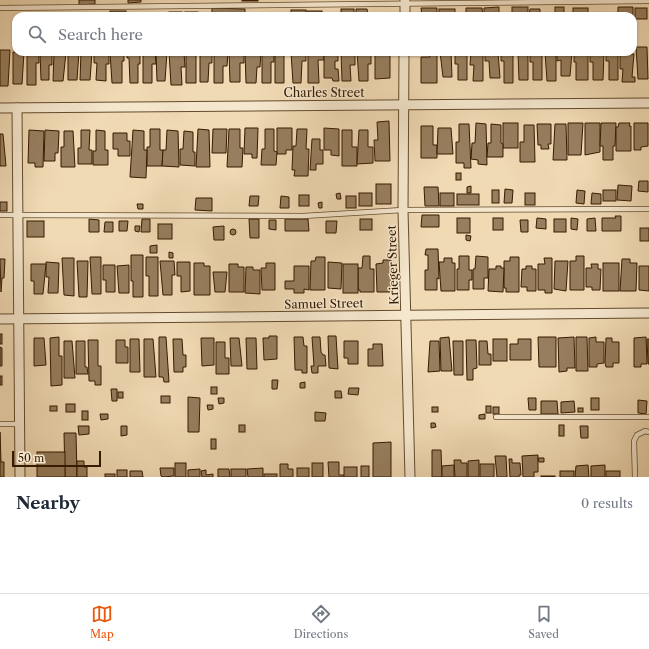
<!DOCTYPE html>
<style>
body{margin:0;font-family:"Libre Caslon Text",serif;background:#f6f6f7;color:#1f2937}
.scale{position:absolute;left:12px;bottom:10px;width:89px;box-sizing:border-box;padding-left:4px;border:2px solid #361b00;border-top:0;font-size:11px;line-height:14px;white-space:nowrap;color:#361b00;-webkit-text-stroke:3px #f5e7ce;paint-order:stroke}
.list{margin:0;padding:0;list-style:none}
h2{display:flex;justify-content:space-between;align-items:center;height:52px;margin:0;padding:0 16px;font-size:17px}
h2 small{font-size:13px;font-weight:400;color:#747a83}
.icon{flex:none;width:22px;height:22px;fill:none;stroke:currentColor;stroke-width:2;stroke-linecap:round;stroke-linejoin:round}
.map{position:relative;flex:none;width:649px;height:477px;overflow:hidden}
.search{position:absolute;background:#fff;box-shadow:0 1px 3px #0004;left:12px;right:12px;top:12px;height:44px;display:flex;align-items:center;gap:10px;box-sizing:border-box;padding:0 14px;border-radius:12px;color:#747a83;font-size:15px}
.sheet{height:116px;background:#fff}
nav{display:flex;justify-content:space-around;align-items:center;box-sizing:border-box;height:56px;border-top:1px solid #e0e1e3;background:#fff;font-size:11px;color:#747a83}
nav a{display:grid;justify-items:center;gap:2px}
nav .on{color:#ea580c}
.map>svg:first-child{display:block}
.building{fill:#977e5e;stroke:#361b00}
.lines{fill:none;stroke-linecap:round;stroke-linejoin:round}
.service-casing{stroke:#644b2d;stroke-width:6}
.minor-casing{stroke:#644b2d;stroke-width:11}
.service{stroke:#f5e7ce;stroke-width:4.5}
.minor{stroke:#f5e7ce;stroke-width:9}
.labels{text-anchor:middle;stroke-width:3;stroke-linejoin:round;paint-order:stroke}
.street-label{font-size:12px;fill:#361b00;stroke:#f5e7ce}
</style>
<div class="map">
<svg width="649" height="477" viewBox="0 0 649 477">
<rect width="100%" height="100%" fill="#f0dab4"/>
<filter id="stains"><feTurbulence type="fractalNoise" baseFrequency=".005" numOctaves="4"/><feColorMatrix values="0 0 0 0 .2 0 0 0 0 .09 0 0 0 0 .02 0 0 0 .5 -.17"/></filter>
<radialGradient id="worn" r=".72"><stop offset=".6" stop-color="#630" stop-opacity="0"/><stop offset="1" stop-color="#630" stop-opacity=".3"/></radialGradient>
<g class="building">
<polygon points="79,0 95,0 95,4 79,5"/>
<polygon points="128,0 141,0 141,2 128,3"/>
<rect x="242" y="0" width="16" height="1"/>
<polygon points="499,7 499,16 484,16 484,8"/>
<rect x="512" y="7" width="16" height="9"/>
<rect x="555" y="7" width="9" height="9"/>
<polygon points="618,7 633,7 633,20 633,16 618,16"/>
<polygon points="212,8 245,9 245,16 212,16"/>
<polygon points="421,8 437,8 437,16 422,16"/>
<polygon points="466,8 482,8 483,16 466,16"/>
<rect x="573" y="8" width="15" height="8"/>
<rect x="635" y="8" width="12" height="11"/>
<rect x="341" y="9" width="13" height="7"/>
<polygon points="356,9 367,9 368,16 356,16"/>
<rect x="439" y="9" width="16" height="7"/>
<polygon points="530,9 540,9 540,15 529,16"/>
<rect x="291" y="10" width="15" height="6"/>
<rect x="110" y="11" width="16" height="5"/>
<rect x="307" y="11" width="15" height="5"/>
<rect x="169" y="12" width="13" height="4"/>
<rect x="185" y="12" width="13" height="4"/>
<rect x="28" y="13" width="6" height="3"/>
<rect x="199" y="14" width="11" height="2"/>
<polygon points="636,47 647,47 648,79 638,79"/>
<polygon points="0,50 10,50 8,86 0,86"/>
<polygon points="13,52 24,52 22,84 13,84"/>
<polygon points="27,52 39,52 39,63 36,63 36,85 27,85"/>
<polygon points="40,52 52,52 52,65 49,65 49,80 41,80"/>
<polygon points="68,52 79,52 77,80 68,80"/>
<polygon points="81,52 92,52 90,80 80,80"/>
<polygon points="94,52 109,52 109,64 106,64 106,81 96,80 97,63 94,63"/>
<polygon points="110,52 124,52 124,61 122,61 122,83 112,83"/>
<polygon points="127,52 140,52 140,64 138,64 138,83 130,83 129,58 127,58"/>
<polygon points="143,52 155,52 156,64 152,64 152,83 143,83"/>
<polygon points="156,52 167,52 165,81 157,81"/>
<polygon points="169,52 184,52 185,67 181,67 182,85 171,85"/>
<polygon points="186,52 197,52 196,54 196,83 186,83"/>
<polygon points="200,52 212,52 212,63 209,63 208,82 200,82"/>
<polygon points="214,52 228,52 227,66 223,66 223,83 214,83"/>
<polygon points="229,52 244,52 244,63 240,63 240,82 230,82"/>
<polygon points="245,52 261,52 260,67 257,67 256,83 246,83"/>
<polygon points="262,52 274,52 274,62 271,62 271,83 262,83"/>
<polygon points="275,52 287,52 284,52 284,83 275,83"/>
<polygon points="291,52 306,52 306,61 302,61 301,83 293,83"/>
<polygon points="308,52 324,52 324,60 318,60 319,83 308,83"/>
<polygon points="324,52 338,52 338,61 335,61 335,69 338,69 339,81 333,81 332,78 324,78"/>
<polygon points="341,52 355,52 355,65 350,65 351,81 342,81"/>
<polygon points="357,52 371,52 371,64 368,64 368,81 359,81"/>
<polygon points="375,52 390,52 390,78 375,79"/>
<polygon points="440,52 451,52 452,77 443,77"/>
<polygon points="455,52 467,52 467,80 458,80 458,64 455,64"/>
<polygon points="471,52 483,52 483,81 473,81 474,65 470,65"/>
<polygon points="485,52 498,52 500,78 490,78 489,61 485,61"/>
<polygon points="501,52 513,52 513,83 504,83 504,61 501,61"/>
<polygon points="518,52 528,52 528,80 519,80"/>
<polygon points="530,52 542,52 542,80 533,80 533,62 530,62"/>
<polygon points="545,52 556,52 556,81 547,81"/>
<polygon points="557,52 572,52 570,76 561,76 561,60 557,61"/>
<polygon points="574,52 588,52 588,80 576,80 576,62 574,62"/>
<polygon points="590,52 604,52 603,80 593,80 593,62 590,62"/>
<polygon points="606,52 618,52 618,80 609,80 609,61 606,61"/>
<polygon points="54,53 66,53 63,81 53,81"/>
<polygon points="429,53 437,53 437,83 421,83 421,57 430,57"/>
<polygon points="620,54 634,54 632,77 635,77 635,82 622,82 623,69 620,69"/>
<polygon points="389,121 390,161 375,161 374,140 378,140 377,122"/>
<polygon points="476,123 486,124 487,165 478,164 478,160 471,159 472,143 475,143"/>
<rect x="503" y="123" width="15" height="25"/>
<polygon points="568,123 583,123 581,155 568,155"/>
<polygon points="585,123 600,123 600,152 585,155"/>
<polygon points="601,123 616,123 615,146 613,146 613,160 603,160 603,146 600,146"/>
<polygon points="619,123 630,123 629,126 631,126 631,151 616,151 616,127 618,127"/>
<polygon points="634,123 648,123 648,146 641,147 641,150 634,150"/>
<polygon points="459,124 469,124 471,168 464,168 464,163 456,163 456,142 459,142"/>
<polygon points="491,124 501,125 501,143 503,144 503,157 487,157 488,143 491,143"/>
<polygon points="537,124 551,124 551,144 548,144 549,149 541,149 541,145 538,145"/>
<polygon points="555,124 566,124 567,160 553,160"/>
<polygon points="524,125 534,125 535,162 520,162 520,142 524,142"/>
<polygon points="421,126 433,126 433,145 437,145 437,158 421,158"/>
<polygon points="245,128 258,128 257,158 252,158 252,154 244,154"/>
<polygon points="277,128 292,128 292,150 286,150 286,154 277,154"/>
<polygon points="324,128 339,129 339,156 331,155 331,150 324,150"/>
<polygon points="438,128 451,128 453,154 437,154"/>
<polygon points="150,129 160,129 160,150 163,150 162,166 147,166 147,147 150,147"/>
<polygon points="198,129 209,130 210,167 196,167"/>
<polygon points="213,129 227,129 226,153 212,153"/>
<polygon points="229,129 240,129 240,148 243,148 242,167 227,167"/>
<polygon points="265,129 274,129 274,151 277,152 276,165 261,165 262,149 265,149"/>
<polygon points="297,129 307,129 306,149 309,149 308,176 294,176 295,170 292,170 293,146 296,146"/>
<polygon points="29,130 44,131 43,167 35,167 35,163 28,163"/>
<polygon points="45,130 59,131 58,153 55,153 55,161 44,161"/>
<polygon points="81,130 90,130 89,150 92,150 92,164 78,164 78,148 81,148"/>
<polygon points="96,130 105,131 105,150 108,150 108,165 93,165 93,151 96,151"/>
<polygon points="133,130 144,131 144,150 147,150 146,178 130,177"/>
<polygon points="167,130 178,131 179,167 162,166 163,150 166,150"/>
<polygon points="342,130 352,130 352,147 357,147 357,166 342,166"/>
<polygon points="359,130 368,130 368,147 373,147 373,163 357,164"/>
<polygon points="64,131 73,131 75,167 61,167 61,147 64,147"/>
<polygon points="184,131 193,132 193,152 195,152 195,166 180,165 180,149 183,149"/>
<polygon points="113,133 127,133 127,141 130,141 130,156 118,156 118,149 113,149"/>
<polygon points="0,134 3,134 6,166 0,166"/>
<polygon points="312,139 320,139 320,150 323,150 323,164 316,164 316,170 310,170"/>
<rect x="456" y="173" width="5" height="7"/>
<polygon points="639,181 648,181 648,192 638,191"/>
<rect x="376" y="184" width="15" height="20"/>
<polygon points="618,185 632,186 631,201 617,200"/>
<polygon points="471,186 471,193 467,193 467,187"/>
<polygon points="424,187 438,187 439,206 425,206"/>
<polygon points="505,189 513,190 512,203 504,203"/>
<rect x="492" y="190" width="7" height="13"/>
<polygon points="577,190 585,191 584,204 576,203"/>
<rect x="603" y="190" width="13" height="11"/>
<polygon points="340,193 341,199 337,199 336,194"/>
<rect x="359" y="193" width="13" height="13"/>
<rect x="440" y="193" width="14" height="13"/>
<rect x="525" y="193" width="10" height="12"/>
<polygon points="592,193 601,194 601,204 591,204"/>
<rect x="457" y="194" width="22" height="11"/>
<rect x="299" y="195" width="10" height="11"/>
<polygon points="250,196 259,196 258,206 249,206"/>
<polygon points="281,196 289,197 289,208 280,208"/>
<rect x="346" y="196" width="10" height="12"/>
<polygon points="196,198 212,198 212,211 195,210"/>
<rect x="0" y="202" width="7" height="9"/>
<polygon points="322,202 322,208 319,208 318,203"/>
<polygon points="137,204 143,204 143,209 138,209"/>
<polygon points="422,215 439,215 439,227 421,227"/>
<polygon points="615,216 621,216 621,231 602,231 602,218 616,218"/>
<rect x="457" y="218" width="13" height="15"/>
<rect x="493" y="218" width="10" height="12"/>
<polygon points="537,218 546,219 546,229 536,228"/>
<polygon points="571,218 578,219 577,230 571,229"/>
<polygon points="595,218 596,231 587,231 587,219"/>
<polygon points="89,219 99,220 99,232 89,232"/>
<polygon points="142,219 150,219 150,232 141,232"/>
<polygon points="249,219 259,219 259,238 250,238"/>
<polygon points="285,219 308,219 309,231 285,231"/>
<rect x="360" y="219" width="12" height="11"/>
<rect x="554" y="219" width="12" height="13"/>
<polygon points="269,220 276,220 276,230 269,229"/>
<polygon points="520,220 528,220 528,232 521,232"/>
<rect x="27" y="221" width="17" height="16"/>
<polygon points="119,221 128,221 127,231 119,231"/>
<polygon points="326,221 337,221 336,233 326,233"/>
<polygon points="105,222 113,222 113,232 104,232"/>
<rect x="158" y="224" width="14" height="15"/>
<polygon points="135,226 140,226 139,232 135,231"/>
<polygon points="224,226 224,240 214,240 213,227"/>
<rect x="640" y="228" width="9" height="13"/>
<circle cx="233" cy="232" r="3"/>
<polygon points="466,235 471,236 470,241 466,240"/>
<polygon points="157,245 157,253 150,253 150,246"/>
<polygon points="426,249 438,249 439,279 437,278 437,290 425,290 425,270 428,270 428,255 425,255"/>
<polygon points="169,252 173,253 173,258 169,258"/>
<polygon points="131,255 143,255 143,297 133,297 133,281 131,281"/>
<polygon points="363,256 370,256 370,269 374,269 374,292 360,292 360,290 358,290 358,268 362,268"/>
<polygon points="459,256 469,256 469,270 472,270 472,280 469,280 469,290 457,290 457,269 459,269"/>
<polygon points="476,256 488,257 488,278 484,278 484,289 473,289 473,269 475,269"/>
<polygon points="576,256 584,256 584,290 570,290 570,261 576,261"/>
<polygon points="90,257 101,257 101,294 92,294"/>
<polygon points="146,257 158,257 158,296 149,296 149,276 146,276"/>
<polygon points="316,257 325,257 325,290 310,290 311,261 315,261"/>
<polygon points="510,257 519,257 519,292 506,292 506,288 504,288 504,261 510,261"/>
<polygon points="62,258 74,258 74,296 64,295"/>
<polygon points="444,258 452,258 452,263 455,263 455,291 441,291 439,262 444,262"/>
<polygon points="544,258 552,258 552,293 545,293 545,290 538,290 538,264 545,264"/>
<polygon points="0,259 5,259 4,278 2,278 1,292"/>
<polygon points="622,259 630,259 630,263 637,263 636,291 620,291"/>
<polygon points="383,260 391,260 391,292 377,292 376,264 383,263"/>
<polygon points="77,261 88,261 87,297 79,297"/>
<polygon points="160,261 174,261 175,275 172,275 172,295 163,295"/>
<polygon points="555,261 568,261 566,291 554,289"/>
<polygon points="46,262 59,263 58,293 48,293 49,277 46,277"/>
<polygon points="177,262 190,262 190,291 181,292 181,276 177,276"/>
<polygon points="328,262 342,263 341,289 328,288"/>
<polygon points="194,263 204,263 204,266 210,266 210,295 194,295"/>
<polygon points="266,263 275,263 275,290 262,290 261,268 266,268"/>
<rect x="603" y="263" width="16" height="28"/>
<polygon points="31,264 46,264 43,294 34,294 34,281 31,281"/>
<polygon points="229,264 238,264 238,267 244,267 244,292 229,292"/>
<rect x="343" y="264" width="15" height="29"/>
<polygon points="591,264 598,264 598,269 601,269 600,290 592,290 592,287 586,287 586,268 592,268"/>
<polygon points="103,265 115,265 115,292 106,292 106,280 103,280"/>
<polygon points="129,265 129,293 119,293 117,266"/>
<polygon points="294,266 309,266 309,290 304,289 304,293 294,293 294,289 285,289 285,281 294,281"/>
<polygon points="496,266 501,266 501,268 504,268 503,292 488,291 489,269 496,269"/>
<polygon points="526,266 532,266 532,269 536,269 536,291 527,291 527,287 521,287 522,269 526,269"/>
<polygon points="639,266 649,266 649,291 639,290"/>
<polygon points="246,267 253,267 253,270 260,270 260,294 245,293"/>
<polygon points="213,272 227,272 225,292 215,292"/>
<rect x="0" y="334" width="2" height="10"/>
<polygon points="269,336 277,336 277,359 264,360 263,338 269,338"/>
<polygon points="328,336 336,336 338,369 329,368"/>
<polygon points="59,337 59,356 62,356 62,385 51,386 50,338"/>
<polygon points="159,337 166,337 169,382 164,382 163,377 159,377"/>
<polygon points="294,337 303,337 304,346 307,346 307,373 302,373 302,370 295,370"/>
<polygon points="312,337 320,337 321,352 323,355 325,355 326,366 318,366 318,373 312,373 311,366 314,366"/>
<polygon points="449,337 452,371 441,371 440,338"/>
<polygon points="538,337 556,337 556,367 539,367"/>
<polygon points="574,337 575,368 567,368 567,371 559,372 558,338"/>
<polygon points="576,337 587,337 588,371 576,371"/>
<polygon points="596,337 596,342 604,342 604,363 597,364 597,367 589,367 589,338"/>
<polygon points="646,337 647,364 641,364 641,367 634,367 634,338"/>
<polygon points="34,338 44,338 46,365 34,366"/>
<polygon points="201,338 214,338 214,365 202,366"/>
<polygon points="230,338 239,338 242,366 231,366"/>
<polygon points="246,338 256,338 257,369 247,369"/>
<polygon points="606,338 612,338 612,342 619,342 619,363 613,363 613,367 606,367 605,363"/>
<polygon points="130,339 139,339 140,372 130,372"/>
<polygon points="144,339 153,339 156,377 144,377"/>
<polygon points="173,339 182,339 183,355 186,355 186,367 183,367 183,372 174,372"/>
<rect x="493" y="339" width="14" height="22"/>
<polygon points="518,339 531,339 531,360 510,360 510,344 518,344"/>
<polygon points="647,339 649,339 649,364 648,364"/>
<polygon points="88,340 98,340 98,366 101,366 101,385 95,385 95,381 89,381"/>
<polygon points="116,340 125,340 125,347 128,347 128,363 116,363"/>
<polygon points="466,340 476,340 477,368 473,369 473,380 467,380"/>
<polygon points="64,341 72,341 75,378 64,378"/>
<polygon points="76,341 85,341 85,367 87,367 88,374 76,374"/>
<polygon points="344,341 358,341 358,364 348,364 348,358 344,358"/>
<polygon points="430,341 439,341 440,371 428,372"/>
<polygon points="453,341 463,341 463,375 454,375"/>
<polygon points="479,341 487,341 488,354 491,354 491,365 479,365"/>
<polygon points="216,342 225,342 225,358 229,358 229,374 216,374"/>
<polygon points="373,344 382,344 383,366 368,366 368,349 373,349"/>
<polygon points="0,347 2,348 2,366 0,366"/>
<rect x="0" y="376" width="2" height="9"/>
<polygon points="272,380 278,380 277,389 272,389"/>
<polygon points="305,382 305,388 300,388 300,383"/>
<rect x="211" y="387" width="6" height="7"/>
<polygon points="349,388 359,388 358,395 348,394"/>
<polygon points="111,389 117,389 117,401 112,401"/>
<polygon points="335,391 341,391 342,398 335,398"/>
<rect x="118" y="392" width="5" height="6"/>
<rect x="161" y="396" width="9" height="7"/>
<polygon points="188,397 200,398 199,432 188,432"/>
<polygon points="218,398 224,398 224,403 219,404"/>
<polygon points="528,398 536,398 536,410 529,410"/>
<rect x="591" y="398" width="8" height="12"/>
<polygon points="638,400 647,401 646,414 638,413"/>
<polygon points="541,401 557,401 558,414 541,414"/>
<polygon points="574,401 575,412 561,413 561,402"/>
<rect x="66" y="404" width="9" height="8"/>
<polygon points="207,405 213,405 213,409 208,410"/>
<rect x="50" y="406" width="7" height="5"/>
<rect x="486" y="406" width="5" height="7"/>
<rect x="432" y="407" width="6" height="5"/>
<rect x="493" y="407" width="6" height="7"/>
<rect x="578" y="408" width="5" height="4"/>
<rect x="82" y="411" width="6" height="9"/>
<polygon points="315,412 326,413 325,421 315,421"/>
<polygon points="100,414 108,414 108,419 101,420"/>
<polygon points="485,414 485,419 479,419 479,415"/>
<polygon points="431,423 435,423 436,427 431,428"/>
<rect x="239" y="425" width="6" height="7"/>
<rect x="559" y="425" width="5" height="11"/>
<polygon points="78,426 89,426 89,434 79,435"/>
<polygon points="121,426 127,426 127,435 121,436"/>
<polygon points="580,426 588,426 588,438 581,438"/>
<polygon points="0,432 1,462 4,462 4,477 0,477"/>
<polygon points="64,433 76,433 77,477 65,477"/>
<rect x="211" y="439" width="5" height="10"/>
<polygon points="391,442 391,477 373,477 373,443"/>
<polygon points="432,450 441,450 442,477 432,477"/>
<rect x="37" y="452" width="28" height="25"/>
<polygon points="538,455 538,472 534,472 534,477 523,477 522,456"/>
<polygon points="495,456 506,456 507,477 497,477"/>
<polygon points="538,458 544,458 544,462 539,462"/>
<polygon points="509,459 512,459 512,463 520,463 521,475 519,475 519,477 510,477"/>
<polygon points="454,460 461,460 461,463 467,463 467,477 455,477"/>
<polygon points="479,460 479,477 468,477 468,461"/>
<polygon points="77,461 84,461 84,467 87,467 87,477 77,477"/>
<polygon points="328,462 339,462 339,475 344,475 344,477 329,477"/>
<rect x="175" y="463" width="11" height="14"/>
<rect x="312" y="463" width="11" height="14"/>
<polygon points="280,464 288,464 288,469 293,469 293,477 280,477"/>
<rect x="480" y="464" width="14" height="13"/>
<polygon points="454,465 454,477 442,477 442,466"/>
<polygon points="588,465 589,477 575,477 576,466"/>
<polygon points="605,465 605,477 591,477 591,466"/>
<rect x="361" y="466" width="8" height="11"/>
<rect x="344" y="467" width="13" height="10"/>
<polygon points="160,468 174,468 174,476 163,477 161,476"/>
<polygon points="263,468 263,477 248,477 247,469"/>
<rect x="297" y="468" width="12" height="9"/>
<polygon points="200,469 200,477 188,477 188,470"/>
<polygon points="218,469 229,469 230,477 218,477"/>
<rect x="231" y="469" width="15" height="8"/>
<rect x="117" y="470" width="10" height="7"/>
<polygon points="206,470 206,475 213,474 213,477 202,477 201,471"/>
<polygon points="130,471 142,471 143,477 130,477"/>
<rect x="560" y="471" width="14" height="6"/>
<rect x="606" y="471" width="14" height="6"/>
<rect x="105" y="474" width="10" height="3"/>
<rect x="264" y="474" width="13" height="3"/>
<rect x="541" y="476" width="14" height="1"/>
</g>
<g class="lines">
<g class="service-casing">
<g id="service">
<polyline points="0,8 649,1"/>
<polyline points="0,215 303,216 403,210 649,209"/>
<polyline points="496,417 649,417"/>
<polyline points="0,424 20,424"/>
<polyline points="635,477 634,441 637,435 645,431 649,432"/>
</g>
</g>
<g class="minor-casing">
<g id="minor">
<polyline points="405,16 405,0"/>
<polyline points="404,52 403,210 410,477"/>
<polyline points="0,108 649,103"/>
<polyline points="17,108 20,477"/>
<polyline points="0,319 649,313"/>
</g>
</g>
<use href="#service" class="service"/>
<use href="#minor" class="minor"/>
</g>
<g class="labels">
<g class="street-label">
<text x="324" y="97">Charles Street</text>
<text transform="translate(393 265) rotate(-92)" y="4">Krieger Street</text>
<text transform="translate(324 304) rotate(-1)" y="4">Samuel Street</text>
</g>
</g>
<rect width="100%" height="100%" filter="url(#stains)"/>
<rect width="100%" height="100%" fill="url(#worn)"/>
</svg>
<div class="scale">50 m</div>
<div class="search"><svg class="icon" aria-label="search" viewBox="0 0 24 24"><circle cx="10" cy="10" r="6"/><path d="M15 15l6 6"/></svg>Search here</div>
</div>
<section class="sheet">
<h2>Nearby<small>0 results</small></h2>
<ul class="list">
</ul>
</section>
<nav>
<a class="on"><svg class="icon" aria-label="map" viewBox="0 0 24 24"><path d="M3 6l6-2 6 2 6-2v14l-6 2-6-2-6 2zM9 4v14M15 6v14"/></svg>Map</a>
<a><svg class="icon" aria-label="directions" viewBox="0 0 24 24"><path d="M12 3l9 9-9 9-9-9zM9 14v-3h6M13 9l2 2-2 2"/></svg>Directions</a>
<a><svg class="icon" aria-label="saved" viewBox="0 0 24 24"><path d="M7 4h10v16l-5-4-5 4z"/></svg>Saved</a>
</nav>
